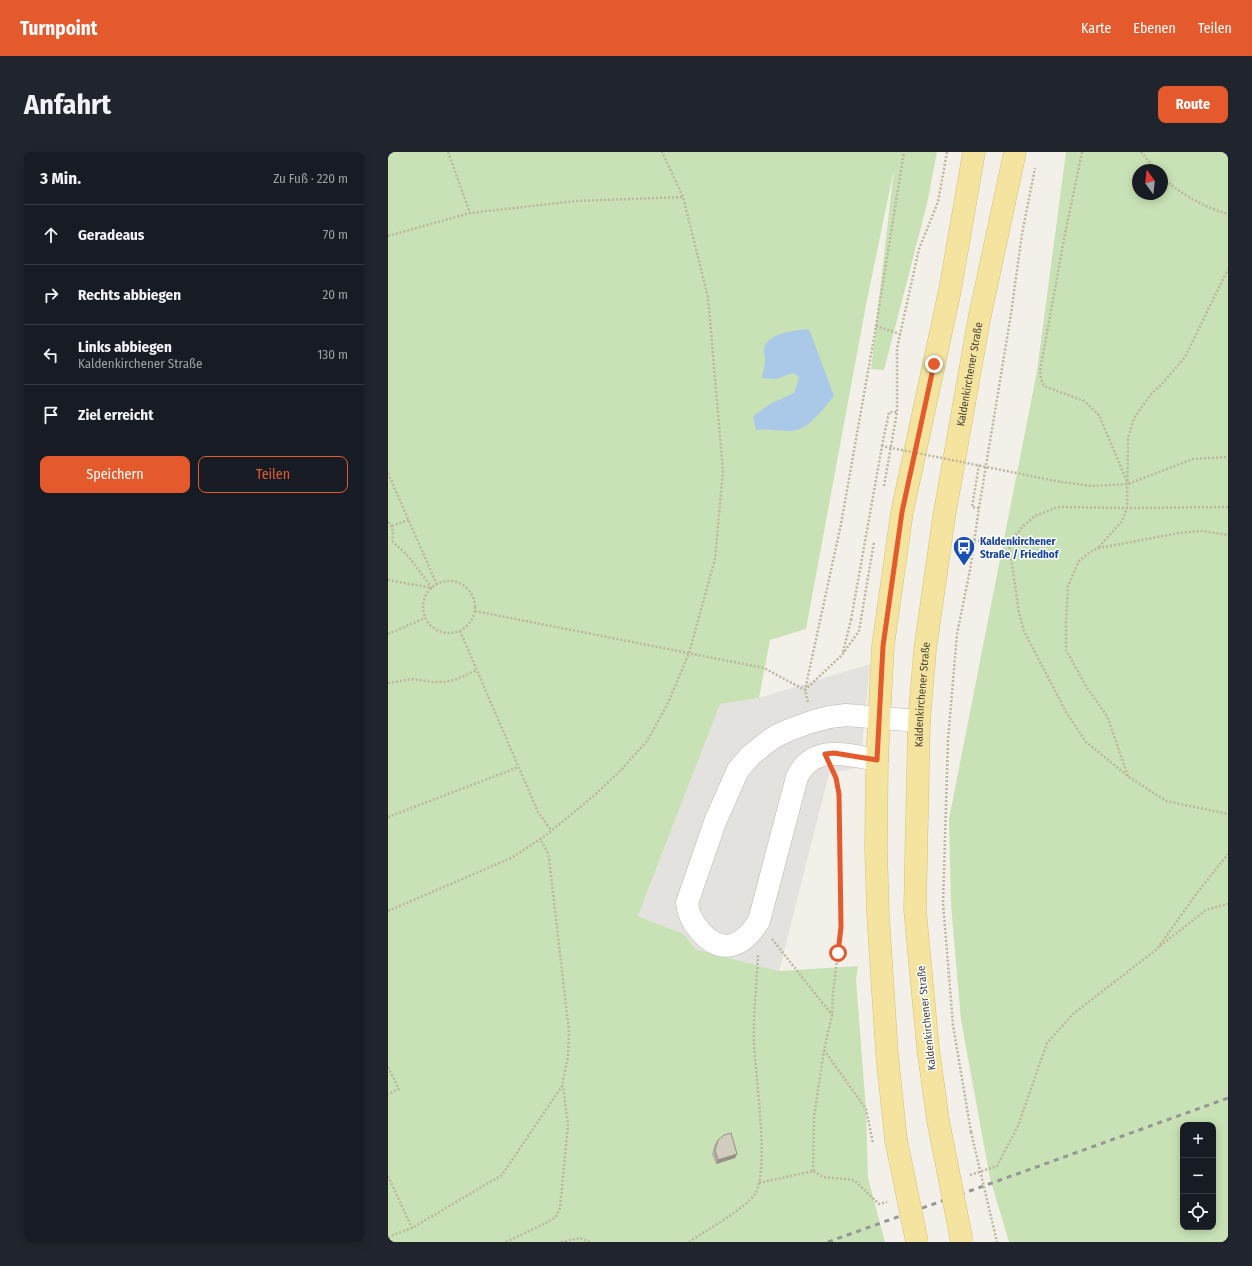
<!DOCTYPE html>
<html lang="de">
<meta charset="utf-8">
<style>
body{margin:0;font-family:"Fira Sans Condensed",sans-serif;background:#20242c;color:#f1f3f6}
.controls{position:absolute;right:12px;bottom:12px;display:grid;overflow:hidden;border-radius:8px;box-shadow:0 2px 10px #0003}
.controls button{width:36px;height:36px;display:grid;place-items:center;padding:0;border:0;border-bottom:1px solid #363941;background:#171b24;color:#f1f3f6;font:20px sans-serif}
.compass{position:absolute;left:744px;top:12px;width:36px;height:36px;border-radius:50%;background:#171b24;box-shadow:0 2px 10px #0003;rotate:345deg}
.stop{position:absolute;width:12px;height:12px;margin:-9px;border:3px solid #e45a2d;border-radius:50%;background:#fff}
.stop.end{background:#e45a2d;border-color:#fff;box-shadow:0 1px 4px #0008}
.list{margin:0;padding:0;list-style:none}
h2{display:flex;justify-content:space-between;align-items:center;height:52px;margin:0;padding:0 16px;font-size:17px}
h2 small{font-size:13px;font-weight:400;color:#9ea1a6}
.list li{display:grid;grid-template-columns:26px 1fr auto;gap:12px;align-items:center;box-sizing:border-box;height:60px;padding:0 16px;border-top:1px solid #363941}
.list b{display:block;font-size:15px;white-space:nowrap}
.list p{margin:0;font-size:13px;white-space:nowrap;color:#9ea1a6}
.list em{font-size:13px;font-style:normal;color:#9ea1a6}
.actions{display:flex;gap:8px;padding:12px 16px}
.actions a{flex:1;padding:9px 0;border:1px solid #e45a2d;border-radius:8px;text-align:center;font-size:14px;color:#e45a2d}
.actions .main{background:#e45a2d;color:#fff}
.icon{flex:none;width:22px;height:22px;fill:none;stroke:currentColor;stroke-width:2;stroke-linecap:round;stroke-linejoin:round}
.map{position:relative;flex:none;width:840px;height:1090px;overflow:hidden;border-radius:8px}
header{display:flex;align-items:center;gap:24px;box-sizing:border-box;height:56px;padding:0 20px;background:#e45a2d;color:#fff}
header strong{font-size:19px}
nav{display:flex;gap:22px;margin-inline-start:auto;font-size:14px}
.intro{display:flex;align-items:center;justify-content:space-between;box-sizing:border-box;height:96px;padding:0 24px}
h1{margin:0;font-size:28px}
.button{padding:10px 18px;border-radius:8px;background:#e45a2d;color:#fff;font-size:14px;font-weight:700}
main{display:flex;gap:24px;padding:0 24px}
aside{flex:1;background:#171b24;border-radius:8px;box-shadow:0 2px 10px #0003}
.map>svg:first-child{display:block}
.green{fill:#c9e2b5;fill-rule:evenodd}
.parking{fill:#e4e2df}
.water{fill:#aac9e9}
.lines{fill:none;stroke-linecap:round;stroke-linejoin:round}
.minor-casing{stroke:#bcb8ab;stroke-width:23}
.major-casing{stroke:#d7c271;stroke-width:23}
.path{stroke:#bdb59e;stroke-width:2.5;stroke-dasharray:2 2;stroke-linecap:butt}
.minor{stroke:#fff;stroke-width:22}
.major{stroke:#f4e49f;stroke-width:22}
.rail{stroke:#969696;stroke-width:3;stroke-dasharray:5 5;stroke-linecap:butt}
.major-bridge-casing{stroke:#d7c271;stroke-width:23;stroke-linecap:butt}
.path-bridge{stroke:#bdb59e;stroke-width:2.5;stroke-dasharray:2 2;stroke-linecap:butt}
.major-bridge{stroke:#f4e49f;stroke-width:22}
.wall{fill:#b5afa3}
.shaded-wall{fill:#938f85}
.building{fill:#d2ccbe;stroke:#938f85}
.route{stroke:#e45a2d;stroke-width:5}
.labels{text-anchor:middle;stroke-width:3;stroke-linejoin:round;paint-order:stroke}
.street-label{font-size:11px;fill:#444137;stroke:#fff}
.transit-label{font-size:11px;font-weight:bold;fill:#164399;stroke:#fff;text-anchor:start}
</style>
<header>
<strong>Turnpoint</strong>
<nav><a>Karte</a><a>Ebenen</a><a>Teilen</a></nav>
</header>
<div class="intro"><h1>Anfahrt</h1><a class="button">Route</a></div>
<main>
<aside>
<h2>3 Min.<small>Zu Fuß · 220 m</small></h2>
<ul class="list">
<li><svg class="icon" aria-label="ahead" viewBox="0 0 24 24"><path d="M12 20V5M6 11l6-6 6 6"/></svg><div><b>Geradeaus</b></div><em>70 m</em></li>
<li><svg class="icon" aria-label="right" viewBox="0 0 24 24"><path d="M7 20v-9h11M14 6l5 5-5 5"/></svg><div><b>Rechts abbiegen</b></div><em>20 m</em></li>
<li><svg class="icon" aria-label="left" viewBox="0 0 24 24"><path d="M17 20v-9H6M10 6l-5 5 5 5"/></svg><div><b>Links abbiegen</b><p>Kaldenkirchener Straße</p></div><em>130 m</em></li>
<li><svg class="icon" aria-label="arrive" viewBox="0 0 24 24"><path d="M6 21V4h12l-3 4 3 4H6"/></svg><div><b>Ziel erreicht</b></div></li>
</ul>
<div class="actions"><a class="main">Speichern</a><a>Teilen</a></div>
</aside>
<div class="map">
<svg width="840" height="1090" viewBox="0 0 840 1090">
<rect width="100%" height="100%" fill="#f2f0e8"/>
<g class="green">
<polygon points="0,0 549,0 539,52 496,218 483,217 506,17 478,153 418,477 382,488 371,546 332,553 250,764 296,782 308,797 391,819 470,814 468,828 478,957 480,1026 497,1090 0,1090"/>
<path d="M678,0H840V1090H621L602,1026L573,868L563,753L561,667L649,219ZM750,18H774V42H750ZM795,973H825V1075H795Z"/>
</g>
<polygon class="parking" points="482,512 472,615 441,622 391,819 308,797 296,782 250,764 332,552 371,546"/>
<path class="water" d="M421,177L446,244C437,255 422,275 409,278C401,280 392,278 383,278C378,277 373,278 368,278L365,264L384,251L406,241L411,225L405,221L388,227L374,226C375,220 377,213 377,207C377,204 375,201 376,198C377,181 409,178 421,177Z"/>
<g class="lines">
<g class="minor-casing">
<path id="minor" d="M489,608C459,603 426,591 409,625L371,769C355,795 334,804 312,779C305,771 300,762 299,751L327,670L350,618L363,603L378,591L388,584L401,578L426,569L442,565L458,563L531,569"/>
</g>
<g class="major-casing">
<g id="major">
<path id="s1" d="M550,968L540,896L527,758L531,569L537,498L556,365L591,168L627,0"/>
<polyline points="508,988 499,902 490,763 488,696 489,608 495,494 514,360 562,138 586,0"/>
</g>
</g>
<g class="path">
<polyline points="60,0 82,61"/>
<polyline points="694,0 676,87 652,219 653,227 656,234 696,249 711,263 740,332"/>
<polyline points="753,0 768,18"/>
<path d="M774,26C796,43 813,54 840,62"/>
<polyline points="0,84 82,61 188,49 295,45"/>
<polyline points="488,174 512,182"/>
<polyline points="494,294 501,260 509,260"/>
<polyline points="0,321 49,433"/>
<polyline points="673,330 704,334 740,332 805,307 840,305"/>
<polyline points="496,334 509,260 509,196 531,97 550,50 559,0"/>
<polyline points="840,355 739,356 670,355 647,364 635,374 621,392 631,461 636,479 678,560 698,590 741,625 778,649 840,662"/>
<polyline points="591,356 584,355 591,313"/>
<path d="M0,370C7,377 4,381 5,390L21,405L44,436"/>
<polyline points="4,374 20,368"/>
<polyline points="586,388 621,392"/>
<polyline points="711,395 734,369 739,356 740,286 746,266 764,241 773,233 797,205 840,117"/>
<polyline points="0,428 44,436"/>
<circle cx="61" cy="455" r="26"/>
<polyline points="87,459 376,516 417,538 453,372 488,174 516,0"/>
<polyline points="72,479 150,660 163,678"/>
<polyline points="0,482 37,466"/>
<polyline points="455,500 463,468"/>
<polyline points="0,531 25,527 44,530 57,530 69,527 89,518"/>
<polyline points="420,550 417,538 454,503 471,479 486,390"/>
<polyline points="740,624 719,564 699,536 678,498 678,471 680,434 691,409 702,400 711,396 791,381 814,379 840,383"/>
<polyline points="0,665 131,615"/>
<polyline points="0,759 123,706 157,684 209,641 235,616 259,589 280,551 301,501 327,407 335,319 320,145 295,45 274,0"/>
<polyline points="384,787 444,863"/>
<polyline points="772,794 818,758 840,752"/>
<polyline points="436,898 478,957 485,991"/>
<polyline points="0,915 11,937 0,942"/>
<polyline points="583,980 565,873 555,751 560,588 569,482 582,418 591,356 623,162 634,82 647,16"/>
<polyline points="425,1019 426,965 436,898 444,863 445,841 453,775 451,643 446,622"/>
<polyline points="582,1023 609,1014 630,974 659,891 685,862 769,797 809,741 840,702"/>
<polyline points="0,1024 24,1076"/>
<polyline points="371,1031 425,1019 435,1025 466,1028 491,1052 499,1050"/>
<polyline points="0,1085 24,1076 114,1023 174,934 180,904 181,880 161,706 159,699 152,687"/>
<polyline points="118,1090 158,1071 168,1065 172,1056 180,973 175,934"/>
<polyline points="173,1090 192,1086 202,1090"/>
<path d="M301,1090C317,1079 358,1056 367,1042C382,1018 367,923 366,890C365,861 369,831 370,802"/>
</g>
<use href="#minor" class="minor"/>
<use href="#major" class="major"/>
<polyline class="rail" points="440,1090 840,946"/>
<g class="major-bridge-casing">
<g id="major-bridge">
<polyline points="550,968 574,1090"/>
<polyline points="508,988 529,1090"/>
</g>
</g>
<g class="path-bridge">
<polyline points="463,468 494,294 673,330"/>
<polyline points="583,980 609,1090"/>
</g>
<use href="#major-bridge" class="major-bridge"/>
</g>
<polygon class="wall" points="330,988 349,1002 347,1006 328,1012 324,1002 327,992"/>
<polygon class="shaded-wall" points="349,1002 347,1006 328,1012 330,1008"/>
<polygon class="building" points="343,981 349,1002 330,1008 327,998 330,988 336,983"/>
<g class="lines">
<polyline class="route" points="450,801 453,775 451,642 448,626 437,602 446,601 489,608 495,494 514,360 546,212"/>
</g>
<defs>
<g id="bus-pin" transform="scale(1.15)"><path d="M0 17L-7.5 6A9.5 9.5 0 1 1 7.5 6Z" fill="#1a4fb4" stroke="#fff"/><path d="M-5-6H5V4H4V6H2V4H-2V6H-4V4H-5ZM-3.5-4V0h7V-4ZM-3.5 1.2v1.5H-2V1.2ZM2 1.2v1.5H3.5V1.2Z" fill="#fff"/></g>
</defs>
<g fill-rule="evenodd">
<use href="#bus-pin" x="576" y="395"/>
</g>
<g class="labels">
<g class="street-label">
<text dy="4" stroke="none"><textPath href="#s1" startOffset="751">Kaldenkirchener Straße</textPath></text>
<text dy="4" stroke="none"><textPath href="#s1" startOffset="427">Kaldenkirchener Straße</textPath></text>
<text transform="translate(538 866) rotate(-96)" y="4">Kaldenkirchener Straße</text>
</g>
<g class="transit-label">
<text x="592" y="393">Kaldenkirchener<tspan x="592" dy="13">Straße / Friedhof</tspan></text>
</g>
</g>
</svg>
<div class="controls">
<button>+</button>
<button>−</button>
<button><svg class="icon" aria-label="locate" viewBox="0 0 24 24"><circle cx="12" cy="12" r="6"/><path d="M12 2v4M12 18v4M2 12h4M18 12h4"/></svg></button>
</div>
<svg class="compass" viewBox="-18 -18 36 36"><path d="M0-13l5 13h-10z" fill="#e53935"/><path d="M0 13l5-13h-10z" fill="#9ea1a6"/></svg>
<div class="stop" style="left:450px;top:801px"></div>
<div class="stop end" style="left:546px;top:212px"></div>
</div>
</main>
